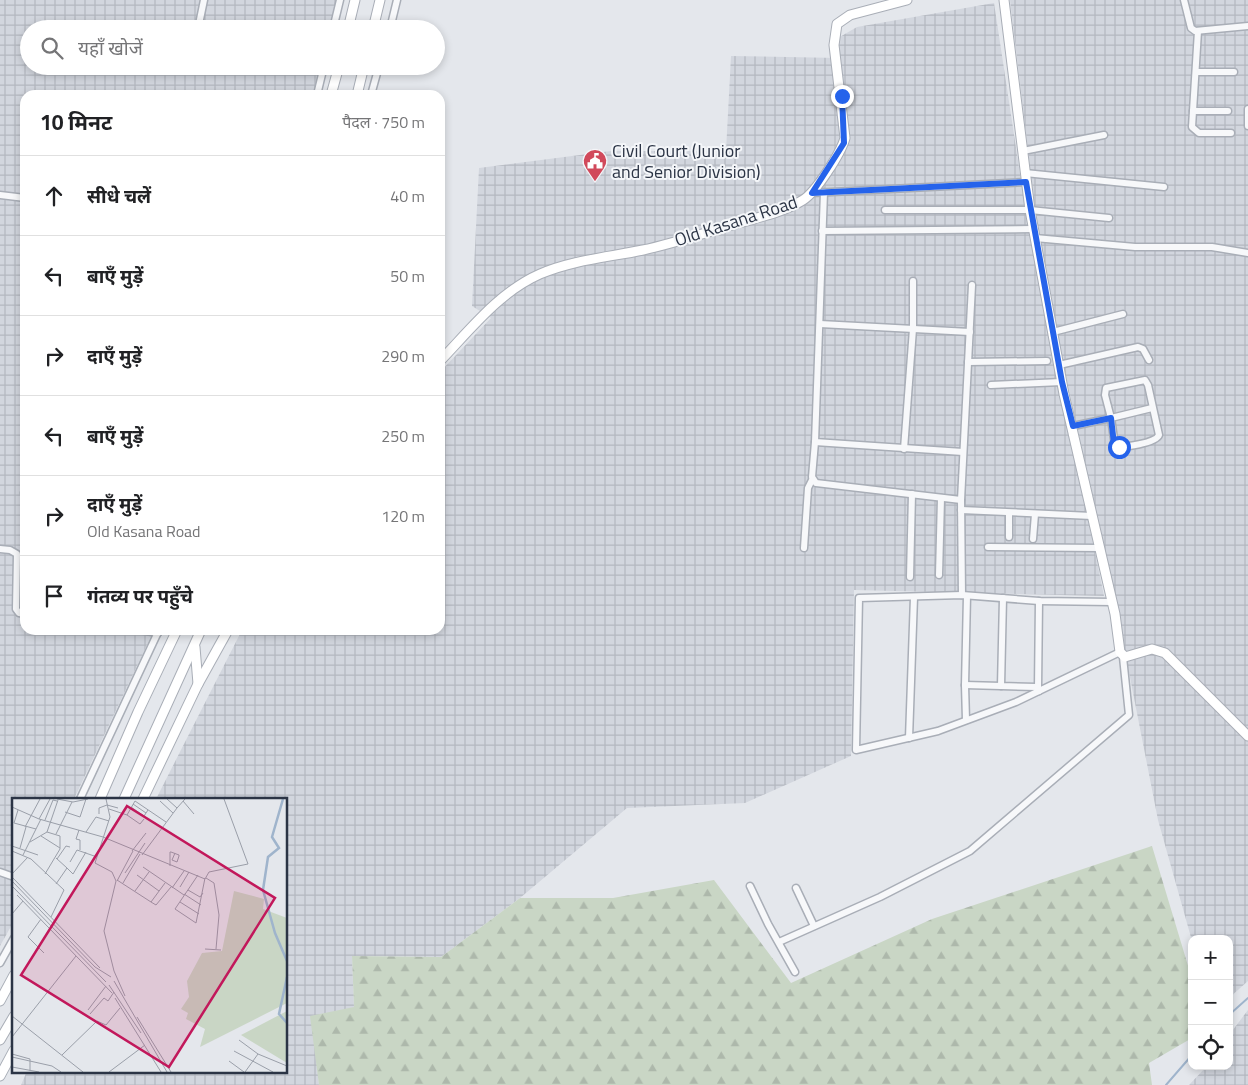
<!DOCTYPE html>
<html lang="hi">
<meta charset="utf-8">
<style>
body{margin:0;font-family:"Titillium Web","Noto Sans Devanagari",sans-serif;background:#f6f6f6;color:#202124}
.controls{position:absolute;right:15px;bottom:15px;display:grid;overflow:hidden;border-radius:10px;box-shadow:0 2px 8px #0003}
.controls button{width:45px;height:45px;display:grid;place-items:center;padding:0;border:0;border-bottom:1px solid #e0e0e0;background:#fff;color:#202124;font:25px sans-serif}
.stop{position:absolute;width:15px;height:15px;margin:-11px;border:4px solid #2563eb;border-radius:50%;background:#fff}
.stop.end{background:#2563eb;border-color:#fff;box-shadow:0 1px 5px #0008}
.list{margin:0;padding:0;list-style:none}
h2{display:flex;justify-content:space-between;align-items:center;height:65px;margin:0;padding:0 20px;font-size:21px}
h2 small{font-size:16px;font-weight:400;color:#757577}
.list li{display:grid;grid-template-columns:32px 1fr auto;gap:15px;align-items:center;box-sizing:border-box;height:80px;padding:0 20px;border-top:1px solid #e0e0e0}
.list b{display:block;font-size:19px;white-space:nowrap}
.list p{margin:0;font-size:16px;white-space:nowrap;color:#757577}
.list em{font-size:16px;font-style:normal;color:#757577}
.icon{flex:none;width:28px;height:28px;fill:none;stroke:currentColor;stroke-width:2;stroke-linecap:round;stroke-linejoin:round}
.map{position:relative;flex:none;width:1248px;height:1085px;overflow:hidden}
.search{position:absolute;background:#fff;box-shadow:0 2px 8px #0003;left:20px;top:20px;width:425px;height:55px;display:flex;align-items:center;gap:12px;box-sizing:border-box;padding:0 18px;border-radius:28px;color:#757577;font-size:19px}
.panel{position:absolute;background:#fff;box-shadow:0 2px 8px #0003;left:20px;top:90px;width:425px;height:545px;border-radius:15px}
.map>svg:first-child{display:block}
.industrial{fill:url(#industrial-grid)}
.forest{fill:url(#forest-firs)}
.lines{fill:none;stroke-linecap:round;stroke-linejoin:round}
.stream{stroke:#9fb4cc;stroke-width:2}
.street-casing{stroke:#a9aeb7;stroke-width:9}
.secondary-casing{stroke:#a9aeb7;stroke-width:11}
.street{stroke:#f7f8fa;stroke-width:6}
.secondary{stroke:#fff;stroke-width:9}
.route{stroke:#2563eb;stroke-width:6}
.labels{text-anchor:middle;stroke-width:4;stroke-linejoin:round;paint-order:stroke}
.poi-label{font-size:18px;fill:#2b3445;stroke:#f4f6f9;text-anchor:start}
.street-label{font-size:18px;fill:#2b3445;stroke:#f4f6f9}
.inset-river{fill:none;stroke:#9fb4cc;stroke-width:2.5}
.inset-road{fill:none;stroke:#9a9fa9;stroke-width:1}
.view{fill:#c2185b;fill-opacity:0.15;stroke:#c2185b;stroke-width:2.5}
.inset-edge{fill:none;stroke:#2b3445;stroke-width:2.5}
</style>
<div class="map">
<svg width="1248" height="1085" viewBox="0 0 1248 1085">
<defs>
<pattern id="industrial-grid" width="8" height="8" patternUnits="userSpaceOnUse" patternTransform="scale(1.25)"><rect width="8" height="8" fill="#d2d6de"/><path d="M0 4h8M4 0v8" fill="none" stroke="#b4b8c0"/></pattern>
<pattern id="forest-firs" width="22" height="20" patternUnits="userSpaceOnUse" patternTransform="scale(1.25)"><rect width="22" height="20" fill="#c9d6c5"/><path d="M5 1l3.5 6h-7zM16 11l3.5 6h-7z" fill="#adb8ab"/></pattern>
</defs>
<rect width="100%" height="100%" fill="#e4e7ec"/>
<g class="industrial">
<polygon points="0,0 340,0 333,29 29,29 29,66 324,66 317,95 25,95 25,630 154,630 74,799 14,799 14,921 0,946"/>
<polygon points="1010,0 1248,0 1248,981 1229,998 1229,939 1192,939 1192,941 1158,820 1114,596 1057,335 1035,208"/>
<polygon points="994,3 1027,220 1104,596 854,590 851,756 745,803 627,808 520,898 441,957 352,956 354,1007 316,1056 319,1085 21,1085 27,1071 286,1071 286,799 156,799 242,630 440,630 440,372 491,318 472,306 479,168 611,151 726,151 731,56 838,58 838,38 857,27"/>
<polygon points="1248,1010 1248,1085 1189,1085 1207,1066 1229,1066 1229,1035"/>
</g>
<polygon class="forest" points="1152,846 1192,979 1192,1038 1149,1063 1152,1085 319,1085 310,1016 354,1007 352,956 441,957 520,898 613,898 714,880 791,983 932,919"/>
<g class="lines">
<g class="stream">
<polyline points="1229,1015 1248,998"/>
<polyline points="1166,1085 1192,1055"/>
</g>
<g class="street-casing">
<g id="street">
<polyline points="1184,0 1191,28 1195,31 1248,26"/>
<polyline points="198,29 204,0"/>
<polyline points="333,29 340,0"/>
<polyline points="390,29 397,0"/>
<polyline points="1198,31 1192,127 1199,133 1231,133"/>
<polyline points="1196,72 1234,72"/>
<polyline points="317,95 324,66"/>
<polyline points="371,95 379,66"/>
<polyline points="1248,109 1248,126"/>
<polyline points="1193,111 1228,111"/>
<polyline points="1023,151 1104,135"/>
<polyline points="1025,173 1164,187"/>
<polyline points="824,192 815,442 963,452"/>
<polyline points="812,193 1026,182"/>
<polyline points="0,195 25,198"/>
<polyline points="885,210 1030,210 1109,218"/>
<polyline points="822,231 1033,229"/>
<polyline points="1035,238 1135,247 1212,247 1248,253"/>
<polyline points="820,324 970,332"/>
<polyline points="1053,332 1123,314"/>
<polyline points="968,362 1047,361"/>
<polyline points="1059,365 1138,347 1143,349 1149,360"/>
<polyline points="991,385 1062,382"/>
<path d="M1073,426L1111,418L1105,395L1106,388L1145,380L1148,385L1159,435C1156,443 1124,448 1115,446L1111,418L1152,408"/>
<polyline points="815,442 812,477 816,483 961,500"/>
<polyline points="904,449 913,329 913,281"/>
<polyline points="24,493 25,493"/>
<polyline points="961,510 1092,516"/>
<polyline points="1009,537 1009,513"/>
<polyline points="1033,539 1035,514"/>
<polyline points="988,547 1099,548"/>
<polyline points="804,548 808,488 812,480"/>
<polyline points="0,549 10,550 17,554 16,609 19,613 25,614"/>
<polyline points="939,575 941,498"/>
<polyline points="910,577 912,494"/>
<polyline points="962,595 961,500 972,285"/>
<polyline points="1003,598 1001,686 1036,687 1039,691"/>
<polyline points="1112,602 1039,601 962,595 859,598 856,750 938,731 1016,702 1120,652"/>
<polyline points="140,630 158,633"/>
<polyline points="965,685 1001,686"/>
<polyline points="1038,688 1039,601"/>
<polyline points="966,720 965,685 967,596"/>
<polyline points="909,738 914,597"/>
<polyline points="80,799 159,630"/>
<polyline points="0,872 14,877"/>
<polyline points="750,886 768,924 795,972"/>
<polyline points="796,888 814,926"/>
<polyline points="779,942 880,897 970,851 1129,715 1123,657"/>
<polyline points="0,963 14,938"/>
</g>
</g>
<g class="secondary-casing">
<g id="secondary">
<polyline points="1004,0 1030,210 1064,394 1115,614 1120,652 1125,657 1152,649 1165,653 1248,736"/>
<polyline points="348,29 355,0"/>
<polyline points="373,29 380,0"/>
<polyline points="331,95 339,66"/>
<polyline points="357,95 364,66"/>
<path d="M440,361C470,330 499,292 540,274C572,260 610,257 643,250C675,243 707,232 739,223C760,217 784,212 803,200C816,192 841,153 845,138L834,45L837,24L850,15L907,0"/>
<polyline points="195,647 198,684"/>
<polyline points="100,799 138,712 177,630"/>
<polyline points="124,799 201,630"/>
<polyline points="143,799 198,684 228,630"/>
<polyline points="0,1001 14,975"/>
<polyline points="0,1040 14,1016"/>
<polyline points="0,1076 14,1050"/>
</g>
</g>
<use href="#street" class="street"/>
<use href="#secondary" class="secondary"/>
</g>
<g class="lines">
<polyline class="route" points="842,96 844,143 812,193 1026,182 1062,382 1073,426 1111,418 1114,444 1119,447"/>
</g>
<defs>
<g id="civic-pin" transform="scale(1.25)"><path d="M0 17L-7.5 6A9.5 9.5 0 1 1 7.5 6Z" fill="#d1495b" stroke="#f4f6f9"/><path d="M-.6-6.5H3V-4.5H.6V-3L4-1V1h2V6H-6V1h2V-1L-.6-3ZM-1.2 2.5V6h2.4V2.5Z" fill="#fff"/></g>
</defs>
<g fill-rule="evenodd">
<use href="#civic-pin" x="595" y="161"/>
</g>
<g class="labels">
<g class="poi-label">
<text x="612" y="157">Civil Court (Junior<tspan x="612" dy="21">and Senior Division)</tspan></text>
</g>
<g class="street-label">
<text transform="translate(736 221) rotate(-18)" y="6">Old Kasana Road</text>
</g>
</g>
<g transform="translate(12 798)">
<rect width="275" height="275" fill="#e4e7ec"/>
<path d="M222,93L252,101L251,111L275,120V205L188,249L193,231L174,221L176,215L169,211L177,199L175,183L190,155L210,153ZM275,213V265L229,237Z" fill="#c9d6c5"/>
<path class="inset-river" d="M271,1L260,39L267,50L256,59L251,92L263,135L275,163M275,179L267,216L275,225"/>
<path class="inset-road" d="M45,1L61,4L76,1M94,1L98,19L83,65L100,74L104,83L92,133L102,173L113,198M155,1L165,10L173,1M148,3L161,15M171,3L182,16M121,6L134,15M0,9L27,21L91,39L193,81L197,74L236,66L212,1M119,9L132,18L136,12M97,11L115,17L128,26L132,21M6,12L2,25L24,31M53,14L68,19L74,1M87,16V10L95,7L106,10M115,17L123,3L154,24M27,21L38,1M33,22L41,2L45,3M13,29L28,1M67,32L64,41L68,42V52M74,34L84,19L97,23M44,36L60,4M29,38L48,50M18,44L35,34M0,48L26,57M8,50L14,29M0,53L19,61L52,92L39,119M120,53L134,35M11,57L29,21M130,57L165,10M44,60L55,70L44,86M45,61L54,48L58,49M58,64L65,52L85,59M158,68V54H159L167,57V58L165,64L160,62L163,55M131,69L172,97M55,70L61,76L74,54M113,75L133,45M0,76L16,59M33,76L48,51V38L35,34L46,2M125,77L147,93M186,77L163,111L184,125L193,80M0,79L88,170M194,80L202,85L207,117L204,151M105,82L139,104L153,85M0,83L83,169L99,179M105,83L121,53M111,85L128,56M0,88L94,184M168,89L177,74M160,90L172,73M176,92L188,99L191,95M123,93L137,74M172,96L189,107M5,97L100,195M139,104L144,107L159,89M168,104L187,116M0,116L11,103M29,121L16,139L32,155M193,151L209,152M102,183L155,274M97,187L129,235M103,200L149,274M76,212L94,188M78,216L92,200L96,203L102,194M0,218L71,274M125,219L159,274M0,239L64,158M227,242L246,256L275,268M222,253L261,274M0,256L18,261V273M50,257L85,223L94,227L108,210M0,259L40,268L49,274M217,263L232,274M0,269L27,274M97,274L133,247M233,274L246,256"/>
<path class="view" d="M115,8L263,100L157,269L9,177Z"/>
<rect width="275" height="275" class="inset-edge"/>
</g>
</svg>
<div class="controls">
<button>+</button>
<button>−</button>
<button><svg class="icon" aria-label="locate" viewBox="0 0 24 24"><circle cx="12" cy="12" r="6"/><path d="M12 2v4M12 18v4M2 12h4M18 12h4"/></svg></button>
</div>
<div class="stop" style="left:1119px;top:447px"></div>
<div class="stop end" style="left:842px;top:96px"></div>
<div class="search"><svg class="icon" aria-label="search" viewBox="0 0 24 24"><circle cx="10" cy="10" r="6"/><path d="M15 15l6 6"/></svg>यहाँ खोजें</div>
<section class="panel">
<h2>10 मिनट<small>पैदल · 750 m</small></h2>
<ul class="list">
<li><svg class="icon" aria-label="ahead" viewBox="0 0 24 24"><path d="M12 20V5M6 11l6-6 6 6"/></svg><div><b>सीधे चलें</b></div><em>40 m</em></li>
<li><svg class="icon" aria-label="left" viewBox="0 0 24 24"><path d="M17 20v-9H6M10 6l-5 5 5 5"/></svg><div><b>बाएँ मुड़ें</b></div><em>50 m</em></li>
<li><svg class="icon" aria-label="right" viewBox="0 0 24 24"><path d="M7 20v-9h11M14 6l5 5-5 5"/></svg><div><b>दाएँ मुड़ें</b></div><em>290 m</em></li>
<li><svg class="icon" aria-label="left" viewBox="0 0 24 24"><path d="M17 20v-9H6M10 6l-5 5 5 5"/></svg><div><b>बाएँ मुड़ें</b></div><em>250 m</em></li>
<li><svg class="icon" aria-label="right" viewBox="0 0 24 24"><path d="M7 20v-9h11M14 6l5 5-5 5"/></svg><div><b>दाएँ मुड़ें</b><p>Old Kasana Road</p></div><em>120 m</em></li>
<li><svg class="icon" aria-label="arrive" viewBox="0 0 24 24"><path d="M6 21V4h12l-3 4 3 4H6"/></svg><div><b>गंतव्य पर पहुँचे</b></div></li>
</ul>
</section>
</div>
